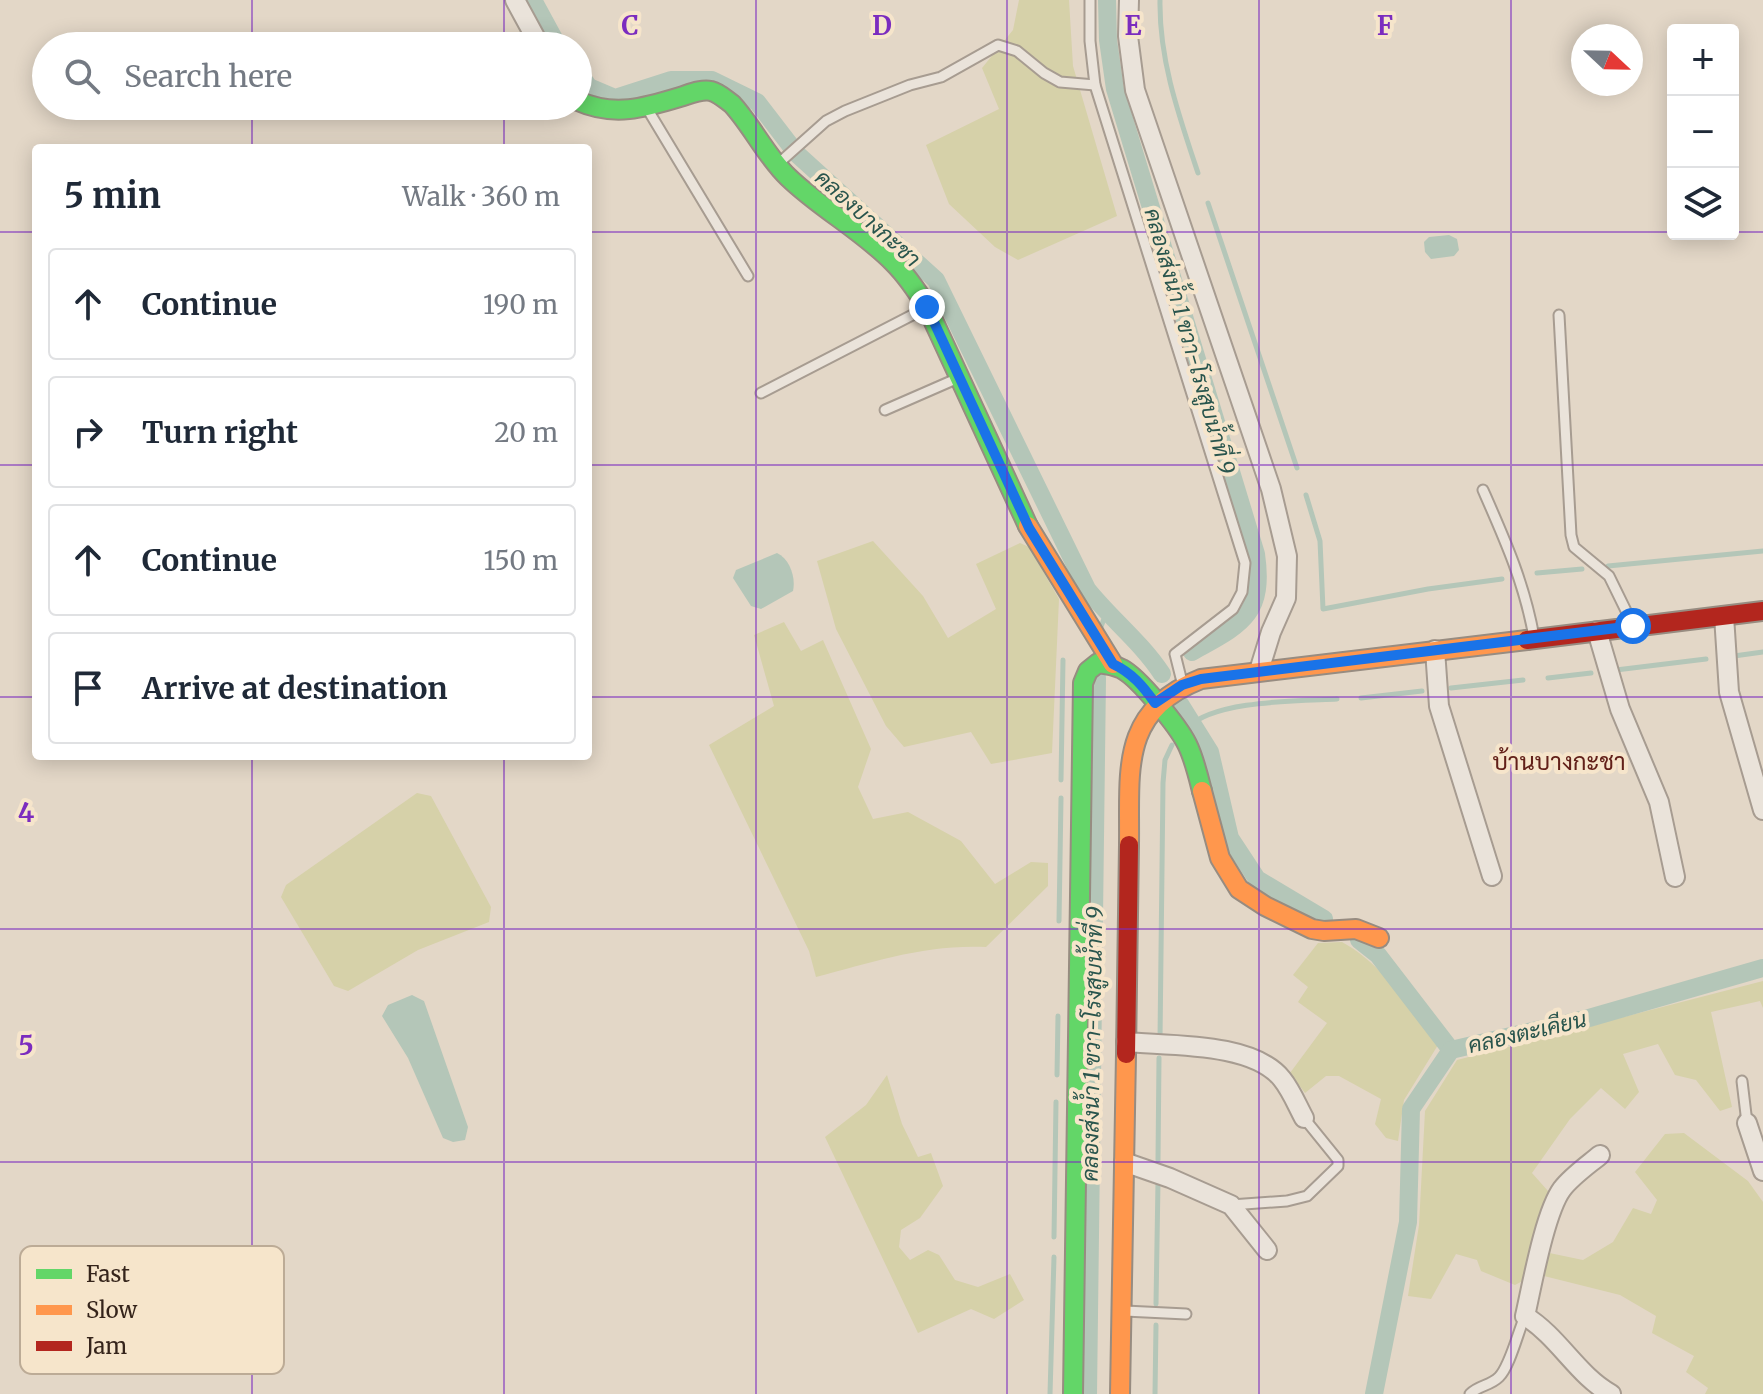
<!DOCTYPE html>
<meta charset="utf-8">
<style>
body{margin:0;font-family:Merriweather,Sarabun,serif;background:#f2f2f3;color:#1f2937}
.controls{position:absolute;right:24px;top:24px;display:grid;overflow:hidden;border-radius:8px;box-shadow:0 4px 20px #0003}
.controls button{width:72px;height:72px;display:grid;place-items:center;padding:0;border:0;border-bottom:2px solid #e0e1e3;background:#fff;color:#1f2937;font:40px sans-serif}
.compass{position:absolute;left:1571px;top:24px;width:72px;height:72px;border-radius:50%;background:#fff;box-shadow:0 4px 20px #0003;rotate:112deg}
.stop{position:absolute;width:24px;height:24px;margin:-18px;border:6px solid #1a73e8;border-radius:50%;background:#fff}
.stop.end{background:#1a73e8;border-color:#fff;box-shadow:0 2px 8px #0008}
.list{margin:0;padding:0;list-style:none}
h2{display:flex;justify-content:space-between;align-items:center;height:104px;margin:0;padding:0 32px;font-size:34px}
h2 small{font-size:26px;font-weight:400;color:#747a83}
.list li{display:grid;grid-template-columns:52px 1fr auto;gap:24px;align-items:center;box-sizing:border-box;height:112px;margin:0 16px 16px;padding:0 16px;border:2px solid #e0e1e3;border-radius:8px}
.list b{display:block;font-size:30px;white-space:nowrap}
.list em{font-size:26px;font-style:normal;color:#747a83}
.icon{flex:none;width:44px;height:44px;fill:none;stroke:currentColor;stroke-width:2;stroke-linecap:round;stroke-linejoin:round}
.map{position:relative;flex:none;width:1763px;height:1394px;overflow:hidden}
.search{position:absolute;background:#fff;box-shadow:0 4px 20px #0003;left:32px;top:32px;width:560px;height:88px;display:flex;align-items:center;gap:20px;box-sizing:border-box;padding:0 28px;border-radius:44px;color:#747a83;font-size:30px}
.panel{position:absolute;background:#fff;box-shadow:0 4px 20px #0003;left:32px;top:144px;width:560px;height:616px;border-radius:8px}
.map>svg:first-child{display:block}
.green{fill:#d6d1a9}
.water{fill:#b4c6b8}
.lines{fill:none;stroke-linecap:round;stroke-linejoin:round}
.stream{stroke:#b4c6b8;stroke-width:5}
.canal{stroke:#b4c6b8;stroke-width:18}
.lane-casing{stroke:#a79c91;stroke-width:13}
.street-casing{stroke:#a79c91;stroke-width:22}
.fast-casing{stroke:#978c81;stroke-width:22}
.slow-casing{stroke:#978c81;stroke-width:22}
.jam-casing{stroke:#978c81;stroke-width:22}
.lane{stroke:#eae3da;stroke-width:9}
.street{stroke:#eae3da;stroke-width:18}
.fast{stroke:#63d668;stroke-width:18}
.slow{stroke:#ff974d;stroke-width:18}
.jam{stroke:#b3261e;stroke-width:18}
.route{stroke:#1a73e8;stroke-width:10}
.grid{fill:none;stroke:#7b2cbf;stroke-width:2;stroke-opacity:0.55}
.labels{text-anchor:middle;stroke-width:8;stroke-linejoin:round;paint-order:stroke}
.water-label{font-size:22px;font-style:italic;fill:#29554d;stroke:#f6e5cb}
.quarter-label{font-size:24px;fill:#622019;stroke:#f6e5cb}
.key{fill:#f6e5cb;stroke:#bcab96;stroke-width:2}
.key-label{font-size:22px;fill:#35241b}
.grid-label{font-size:26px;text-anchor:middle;font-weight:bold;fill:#7b2cbf;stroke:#f6e5cb;stroke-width:8;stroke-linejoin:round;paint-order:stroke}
</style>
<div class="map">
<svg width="1763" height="1394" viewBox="0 0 1763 1394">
<rect width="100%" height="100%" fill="#e3d7c7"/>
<g class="green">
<polygon points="1019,0 1069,0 1073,66 1117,216 1018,260 995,247 949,204 926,145 999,109 982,68 1013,30"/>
<polygon points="873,541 923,596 948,638 996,609 976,564 1020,543 1029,547 1059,599 1052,753 991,764 971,732 904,747 886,726 836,629 817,561"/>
<path d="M784,622L801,651L823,640L871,749L858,787L873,819L908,812L961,841L995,884L1031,862L1048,863V886L986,947C927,944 872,962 816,977L809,951L709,745L774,706L754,635Z"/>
<polygon points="417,793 431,796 491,907 489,922 418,950 348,991 334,986 281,897 286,885"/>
<path d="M1342,942C1384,965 1409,1007 1438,1045L1404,1100L1398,1141L1386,1138L1375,1124L1381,1099L1339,1076H1326L1305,1093L1290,1073L1327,1023L1298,1002L1308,987L1293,975L1318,943Z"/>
<polygon points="1763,981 1763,1008 1760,1001 1711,1012 1732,1107 1720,1111 1696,1080 1675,1075 1658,1044 1623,1054 1639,1092 1625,1109 1601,1088 1570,1119 1532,1173 1548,1191 1535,1250 1583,1260 1613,1242 1633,1208 1651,1214 1657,1200 1635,1172 1665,1134 1684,1133 1748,1181 1763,1202 1763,1394 1705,1394 1708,1388 1686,1372 1694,1356 1652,1333 1656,1316 1620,1295 1536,1274 1515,1285 1481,1271 1477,1260 1456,1254 1431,1299 1408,1296 1419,1225 1425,1111 1457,1060"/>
<polygon points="887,1075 902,1124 918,1157 931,1153 943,1186 920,1218 901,1230 899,1247 910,1260 928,1250 939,1255 955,1280 978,1287 1010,1274 1024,1300 994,1319 971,1309 918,1333 825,1137 866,1105"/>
</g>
<g class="water">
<polygon points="1449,235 1457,239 1459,250 1454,256 1431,259 1425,252 1424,242 1429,237"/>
<path d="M777,553C790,559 796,578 793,591L761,609L751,606L733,578L736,570Z"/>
<polygon points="412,995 424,1001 468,1127 465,1140 453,1142 443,1138 408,1058 382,1016 388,1005"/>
</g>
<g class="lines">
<g class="stream">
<path d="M1160,0C1159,60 1179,116 1198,173"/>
<polyline points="1208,203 1297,468"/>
<polyline points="1306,495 1320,541 1323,609 1428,589 1502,579"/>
<polyline points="1608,566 1763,551"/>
<polyline points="1537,573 1582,569"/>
<polyline points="1101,627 1106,613"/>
<polyline points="1734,656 1763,652"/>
<polyline points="1616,670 1706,659"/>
<polyline points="1548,678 1591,673"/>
<polyline points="1451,688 1523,680"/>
<polyline points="1361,698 1422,691"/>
<path d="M1187,728C1214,700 1299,701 1337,699"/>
<polyline points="1061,780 1063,660"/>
<polyline points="1059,921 1061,798"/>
<polyline points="1160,1039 1163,783 1165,760 1172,745"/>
<polyline points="1057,1075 1058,1016"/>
<polyline points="1158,1160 1159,1058"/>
<polyline points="1054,1237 1056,1102"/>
<polyline points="1156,1304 1158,1182"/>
<polyline points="1050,1394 1054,1257"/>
<polyline points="1155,1394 1156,1325"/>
</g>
<g class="canal">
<polyline points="533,0 558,46"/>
<path d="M1107,0L1108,40L1115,89L1256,554C1265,616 1240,625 1192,652"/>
<path d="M578,72L589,87L615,98L671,80H712L757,102L797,154L936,280L1087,589C1111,619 1141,642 1162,674"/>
<polyline points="1180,704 1210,752 1230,838 1257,879 1324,919"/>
<polyline points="1359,940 1378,955 1451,1050"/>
<polyline points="1088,1394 1097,678"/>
<polyline points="1374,1394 1408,1222 1411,1109 1451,1050 1589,1018 1763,968"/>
</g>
<g class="lane-casing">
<g id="lane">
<polyline points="1090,0 1090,41 1095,85 1245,563 1242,592 1233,609 1175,654 1182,682"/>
<polyline points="648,110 748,276"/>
<polyline points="779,163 826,121 845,111 910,85 941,77 998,45 1017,51 1044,73 1060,82 1095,85"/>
<polyline points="1559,315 1571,535 1574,547 1609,576 1632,623"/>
<polyline points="761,393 924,309"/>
<polyline points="885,410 956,379"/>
<path d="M1483,490C1505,540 1524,582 1534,637"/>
<polyline points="1742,1081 1747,1123"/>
<polyline points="1231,1205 1287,1201 1307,1196 1338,1166 1338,1160 1304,1118"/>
<polyline points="1125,1311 1186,1314"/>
<path d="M1470,1394C1479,1385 1490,1386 1499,1377C1510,1366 1518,1332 1525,1316"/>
</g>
</g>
<g class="street-casing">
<g id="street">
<polyline points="515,0 540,46"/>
<polyline points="1129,0 1128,36 1135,90 1271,489 1287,556 1286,598 1271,632 1259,671"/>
<polyline points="1724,616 1729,692 1763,810"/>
<polyline points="1597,631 1620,709 1659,802 1675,877"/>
<polyline points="1435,650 1439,706 1492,876"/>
<path d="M1126,1042C1169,1046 1253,1042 1282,1079C1291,1090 1297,1105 1304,1118"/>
<polyline points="1747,1123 1763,1171"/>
<path d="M1600,1155C1588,1165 1572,1176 1562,1189C1545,1212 1532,1285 1525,1316C1559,1337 1577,1375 1611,1394"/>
<polyline points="1124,1162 1170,1178 1231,1205 1267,1250"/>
</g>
</g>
<g class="fast-casing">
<g id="fast">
<path d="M578,101C614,117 644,108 680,97C690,94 701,89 711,91C719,93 725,99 732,104C753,127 766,156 788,177C821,209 862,230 894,263C907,276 917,291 927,307L1028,526"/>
<path d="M1073,1394L1083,683L1088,671L1098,663C1106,664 1114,665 1122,669C1139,678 1178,726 1187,744C1194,758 1198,775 1202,791"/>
</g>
</g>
<g class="slow-casing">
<g id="slow">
<polyline points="1028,526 1113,664"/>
<polyline points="1202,791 1220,858 1239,889 1265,906 1312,929 1324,931 1356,929 1379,938"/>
<path d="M1129,845C1130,771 1119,711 1201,679L1527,640"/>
<polyline points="1120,1394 1126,1054"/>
</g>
</g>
<g class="jam-casing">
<g id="jam">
<polyline points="1527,640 1763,611"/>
<polyline points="1126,1054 1129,845"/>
</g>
</g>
<use href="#lane" class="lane"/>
<use href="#street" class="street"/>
<use href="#fast" class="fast"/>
<use href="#slow" class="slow"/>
<use href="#jam" class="jam"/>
</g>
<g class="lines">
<path class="route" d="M927,307L1029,528L1113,664C1132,673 1143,686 1155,703L1182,685L1201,679L1633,626"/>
</g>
<path class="grid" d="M252,0V46M504,0V46M756,0V1394M1007,0V1394M1259,0V1394M1511,0V1394M252,106V148M504,106V148M0,232H36M588,232H1673M1733,232H1763M0,465H36M588,465H1763M0,697H36M588,697H1763M252,756V1394M504,756V1394M0,929H1763M0,1162H1763"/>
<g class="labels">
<g class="water-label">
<text transform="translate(868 218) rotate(42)" y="8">คลองบางกะชา</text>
<text transform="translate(1190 341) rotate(74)" y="8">คลองส่งน้ำ 1 ขวา-โรงสูบน้ำที่ 9</text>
<text transform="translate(1527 1032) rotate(-13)" y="8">คลองตะเคียน</text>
<text transform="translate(1092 1044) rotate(-89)" y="8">คลองส่งน้ำ 1 ขวา-โรงสูบน้ำที่ 9</text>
</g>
<g class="quarter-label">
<text x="1559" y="770">บ้านบางกะชา</text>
</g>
</g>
<rect x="20" y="1246" width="264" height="128" rx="12" class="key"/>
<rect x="36" y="1269" width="36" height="10" fill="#63d668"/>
<rect x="36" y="1305" width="36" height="10" fill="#ff974d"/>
<rect x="36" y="1341" width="36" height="10" fill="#b3261e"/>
<g class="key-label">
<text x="86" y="1282">Fast</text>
<text x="86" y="1318">Slow</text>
<text x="86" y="1354">Jam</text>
</g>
<g class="grid-label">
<text x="630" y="35">C</text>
<text x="882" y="35">D</text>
<text x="1133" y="35">E</text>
<text x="1385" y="35">F</text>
<text x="26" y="822">4</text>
<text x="26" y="1055">5</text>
</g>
</svg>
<div class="controls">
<button>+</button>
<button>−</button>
<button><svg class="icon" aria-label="layers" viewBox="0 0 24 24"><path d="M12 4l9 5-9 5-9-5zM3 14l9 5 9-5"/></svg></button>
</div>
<svg class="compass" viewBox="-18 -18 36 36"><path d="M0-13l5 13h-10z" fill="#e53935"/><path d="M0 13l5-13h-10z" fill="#747a83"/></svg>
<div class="stop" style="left:1633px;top:626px"></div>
<div class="stop end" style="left:927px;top:307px"></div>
<div class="search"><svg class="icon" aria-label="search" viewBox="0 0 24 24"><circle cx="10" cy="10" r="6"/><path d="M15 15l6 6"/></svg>Search here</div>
<section class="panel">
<h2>5 min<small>Walk · 360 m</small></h2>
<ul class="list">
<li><svg class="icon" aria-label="ahead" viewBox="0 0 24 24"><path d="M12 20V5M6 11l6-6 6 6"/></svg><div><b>Continue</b></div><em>190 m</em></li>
<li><svg class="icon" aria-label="right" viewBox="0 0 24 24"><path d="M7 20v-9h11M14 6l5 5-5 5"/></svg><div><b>Turn right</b></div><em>20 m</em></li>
<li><svg class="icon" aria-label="ahead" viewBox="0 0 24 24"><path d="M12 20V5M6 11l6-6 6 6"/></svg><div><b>Continue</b></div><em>150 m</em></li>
<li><svg class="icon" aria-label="arrive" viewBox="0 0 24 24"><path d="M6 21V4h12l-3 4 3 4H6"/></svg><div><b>Arrive at destination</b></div></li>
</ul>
</section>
</div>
